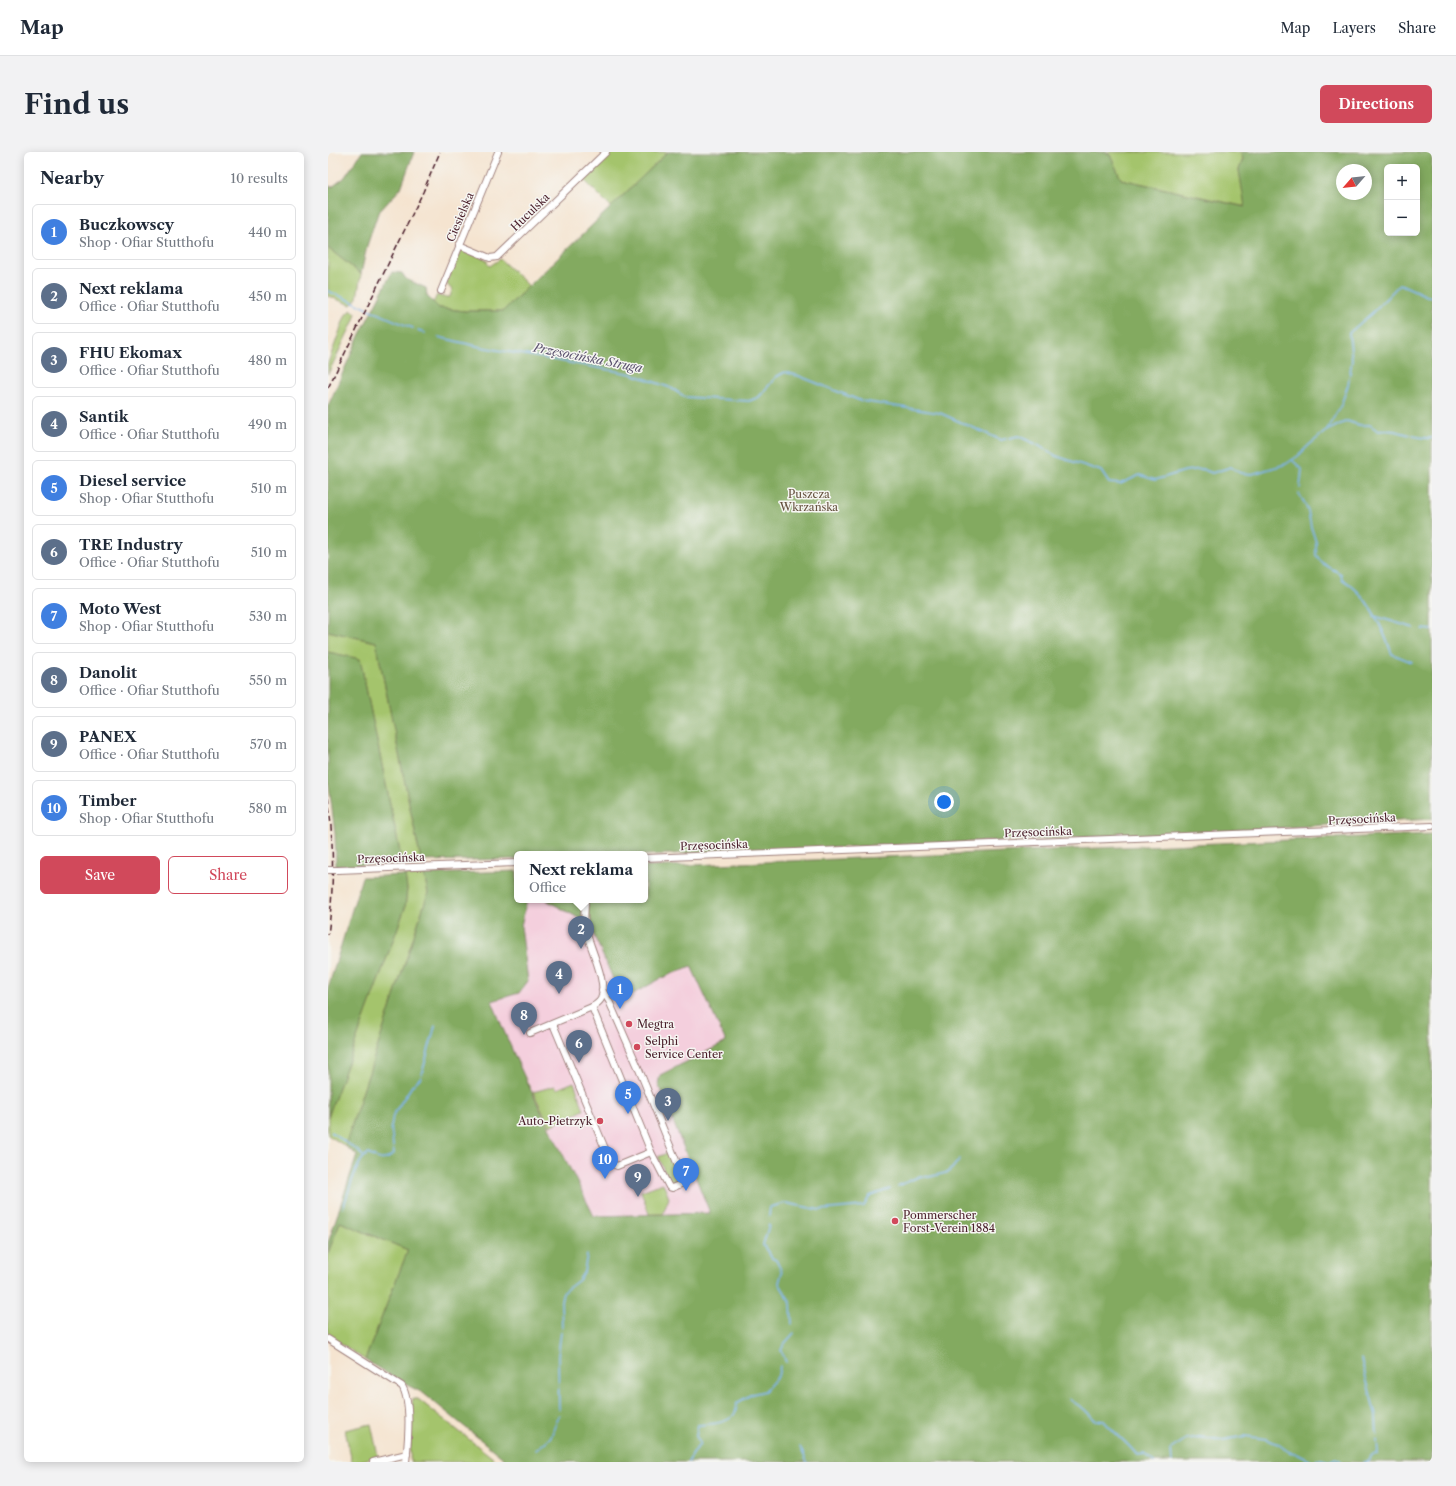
<!DOCTYPE html>
<meta charset="utf-8">
<style>
body{margin:0;font-family:"Libre Caslon Text",serif;background:#f2f2f3;color:#1f2937}
.controls{position:absolute;right:12px;top:12px;display:grid;overflow:hidden;border-radius:6px;box-shadow:0 2px 10px #0003}
.controls button{width:36px;height:36px;display:grid;place-items:center;padding:0;border:0;border-bottom:1px solid #e0e1e3;background:#fff;color:#1f2937;font:20px sans-serif}
.compass{position:absolute;left:1008px;top:12px;width:36px;height:36px;border-radius:50%;background:#fff;box-shadow:0 2px 10px #0003;rotate:242deg}
.you{position:absolute;left:616px;top:650px;width:14px;height:14px;margin:-10px;border:3px solid #fff;border-radius:50%;background:#1a73e8;box-shadow:0 0 0 6px #1a73e833}
.badge{display:grid;place-items:center;width:26px;height:26px;border-radius:50%;background:#d1495b;color:#fff;font-size:13px;font-weight:700}
.pin{position:absolute;translate:-50% -33px;filter:drop-shadow(0 1px 2px #0008)}
.pin::after{content:'';position:absolute;top:21px;width:14px;height:12px;background:inherit;clip-path:polygon(0 0,100% 0,50% 100%)}
.popup{position:absolute;left:186px;top:699px;width:134px;height:52px;box-sizing:border-box;display:grid;place-content:center;border-radius:6px;background:#fff;filter:drop-shadow(0 1px 3px #0005);font-size:13px;white-space:nowrap;color:#747a83}
.popup b{font-size:15px;color:#1f2937}
.popup::after{content:'';position:absolute;left:50%;top:100%;margin-left:-8px;border:8px solid transparent;border-top-color:#fff}
.list{margin:0;padding:0;list-style:none}
h2{display:flex;justify-content:space-between;align-items:center;height:52px;margin:0;padding:0 16px;font-size:17px}
h2 small{font-size:13px;font-weight:400;color:#747a83}
.list li{display:grid;grid-template-columns:26px 1fr auto;gap:12px;align-items:center;box-sizing:border-box;height:56px;margin:0 8px 8px;padding:0 8px;border:1px solid #e0e1e3;border-radius:6px}
.list b{display:block;font-size:15px;white-space:nowrap}
.list p{margin:0;font-size:13px;white-space:nowrap;color:#747a83}
.list em{font-size:13px;font-style:normal;color:#747a83}
.actions{display:flex;gap:8px;padding:12px 16px}
.actions a{flex:1;padding:9px 0;border:1px solid #d1495b;border-radius:6px;text-align:center;font-size:14px;color:#d1495b}
.actions .main{background:#d1495b;color:#fff}
.map{position:relative;flex:none;width:1104px;height:1310px;overflow:hidden;border-radius:6px}
header{display:flex;align-items:center;gap:24px;box-sizing:border-box;height:56px;padding:0 20px;background:#fff;border-bottom:1px solid #e0e1e3}
header strong{font-size:19px}
nav{display:flex;gap:22px;margin-inline-start:auto;font-size:14px}
.intro{display:flex;align-items:center;justify-content:space-between;box-sizing:border-box;height:96px;padding:0 24px}
h1{margin:0;font-size:28px}
.button{padding:10px 18px;border-radius:6px;background:#d1495b;color:#fff;font-size:14px;font-weight:700}
main{display:flex;gap:24px;padding:0 24px}
aside{flex:1;background:#fff;border-radius:6px;box-shadow:0 2px 10px #0003}
.map>svg:first-child{display:block}
.built{fill:#f4cfdd}
.green{fill:#a4c46c;stroke:#77724c}
.forest{fill:#83aa60;stroke:#666446;fill-rule:evenodd}
.lines{fill:none;stroke-linecap:round;stroke-linejoin:round}
.stream{stroke:#7db4ed;stroke-width:1.5}
.minor-casing{stroke:#a0827e;stroke-width:8}
.minor{stroke:#fff;stroke-width:6}
.rail{stroke:#4a1f2b;stroke-width:1.5;stroke-dasharray:6 3;stroke-linecap:butt}
.minor-bridge-casing{stroke:#a0827e;stroke-width:8;stroke-linecap:butt}
.minor-bridge{stroke:#fff;stroke-width:6}
.poi-dot{fill:#d1495b;stroke:#f6f6f2;stroke-width:1.5}
.labels{text-anchor:middle;stroke-width:3;stroke-linejoin:round;paint-order:stroke}
.street-label{font-size:11px;fill:#4a1f2b;stroke:#f6f6f2}
.park-label{font-size:11px;fill:#65513e;stroke:#f6f6f2}
.poi-label{font-size:11px;fill:#4a1f2b;stroke:#f6f6f2;text-anchor:start}
.water-label{font-size:12px;font-style:italic;fill:#5c536f;stroke:#f6f6f2}
</style>
<header>
<strong>Map</strong>
<nav><a>Map</a><a>Layers</a><a>Share</a></nav>
</header>
<div class="intro"><h1>Find us</h1><a class="button">Directions</a></div>
<main>
<aside>
<h2>Nearby<small>10 results</small></h2>
<ul class="list">
<li><span class="badge" style="background:#3f7fe0">1</span><div><b>Buczkowscy</b><p>Shop · Ofiar Stutthofu</p></div><em>440 m</em></li>
<li><span class="badge" style="background:#5c6f8a">2</span><div><b>Next reklama</b><p>Office · Ofiar Stutthofu</p></div><em>450 m</em></li>
<li><span class="badge" style="background:#5c6f8a">3</span><div><b>FHU Ekomax</b><p>Office · Ofiar Stutthofu</p></div><em>480 m</em></li>
<li><span class="badge" style="background:#5c6f8a">4</span><div><b>Santik</b><p>Office · Ofiar Stutthofu</p></div><em>490 m</em></li>
<li><span class="badge" style="background:#3f7fe0">5</span><div><b>Diesel service</b><p>Shop · Ofiar Stutthofu</p></div><em>510 m</em></li>
<li><span class="badge" style="background:#5c6f8a">6</span><div><b>TRE Industry</b><p>Office · Ofiar Stutthofu</p></div><em>510 m</em></li>
<li><span class="badge" style="background:#3f7fe0">7</span><div><b>Moto West</b><p>Shop · Ofiar Stutthofu</p></div><em>530 m</em></li>
<li><span class="badge" style="background:#5c6f8a">8</span><div><b>Danolit</b><p>Office · Ofiar Stutthofu</p></div><em>550 m</em></li>
<li><span class="badge" style="background:#5c6f8a">9</span><div><b>PANEX</b><p>Office · Ofiar Stutthofu</p></div><em>570 m</em></li>
<li><span class="badge" style="background:#3f7fe0">10</span><div><b>Timber</b><p>Shop · Ofiar Stutthofu</p></div><em>580 m</em></li>
</ul>
<div class="actions"><a class="main">Save</a><a>Share</a></div>
</aside>
<div class="map">
<svg width="1104" height="1310" viewBox="0 0 1104 1310">
<rect width="100%" height="100%" fill="#f6f6f2"/>
<filter id="ink" filterUnits="userSpaceOnUse"><feTurbulence type="fractalNoise" baseFrequency=".025" numOctaves="2"/><feDisplacementMap in="SourceGraphic" scale="8" xChannelSelector="R" yChannelSelector="G"/><feConvolveMatrix kernelMatrix="1 2 1 2 8 2 1 2 1" color-interpolation-filters="sRGB"/></filter>
<filter id="wash" filterUnits="userSpaceOnUse"><feTurbulence type="fractalNoise" baseFrequency=".012" numOctaves="4" result="noise"/><feDisplacementMap in="SourceGraphic" scale="16" xChannelSelector="R" yChannelSelector="G"/><feGaussianBlur stdDeviation="0.9" result="paint"/><feColorMatrix in="noise" values="0 0 0 0 0 0 0 0 0 0 0 0 0 0 0 0 0 1.4 0 .05"/><feComposite in="paint" operator="in"/></filter>
<g filter="url(#wash)">
<rect width="100%" height="100%" fill="#f5e4d0"/>
<polygon class="built" points="199,748 218,748 261,772 286,829 334,826 363,813 398,890 332,923 383,1061 266,1064 191,912 173,874 164,849 191,841 200,829 193,774"/>
<g class="green">
<polygon points="282,0 340,0 283,55 255,27"/>
<polygon points="778,0 913,0 915,7 911,18 918,55 793,27 782,3"/>
<polygon points="0,96 33,122 29,146 23,153 0,144"/>
<polygon points="133,97 159,108 159,111 162,114 172,107 201,134 175,159 137,159 111,156 105,151 109,143 114,145 122,145 124,138 118,131"/>
<polygon points="24,158 28,161 26,168 0,222 0,211 16,167 19,161"/>
<polygon points="0,479 48,490 93,709 74,710 32,507 0,500"/>
<polygon points="96,722 100,741 17,994 0,983 0,965 77,756 79,737 77,723"/>
<polygon points="246,930 256,958 222,974 205,940 227,934 229,937"/>
<polygon points="341,1000 353,1029 343,1033 330,1005"/>
<polygon points="335,1031 341,1046 335,1062 321,1062 313,1039"/>
<polygon points="12,1070 80,1098 37,1208 0,1183 0,1101"/>
<polygon points="85,1247 90,1247 170,1310 82,1310 84,1252"/>
<polygon points="43,1272 50,1304 29,1310 24,1310 17,1278"/>
</g>
<g class="forest">
<polygon points="34,0 86,0 73,36 50,61 39,94 33,122 0,96 0,34 4,35 16,26"/>
<path d="M340,0H778L782,3L793,27L917,55L911,18L915,7L913,0H1104V667L844,682L520,695L317,703L189,702V707L93,709L48,490L0,479V254L31,184L64,120L74,121L78,127L98,136L99,144L111,156L137,159H175ZM1059,15H1089V81H1059ZM1014,18H1038V42H1014Z"/>
<polygon points="0,500 32,507 74,710 8,714 7,682 0,625"/>
<path d="M1104,682V1310H180L95,1241L75,1231L37,1208L80,1098L12,1070L0,1101V1091L29,1003L17,994L100,741L96,722L189,719V748H199L193,774L200,829L191,841L164,849C192,923 231,993 266,1064L382,1061L330,932L332,923L398,890L363,814L334,826L303,843L296,828L286,829L261,772L259,748H317V715Z"/>
<polygon points="77,723 79,737 77,756 0,965 0,836 34,725"/>
<polygon points="218,748 255,748 254,768"/>
</g>
<g class="lines">
<g class="stream">
<path d="M0,139C29,151 56,165 85,176"/>
<polyline points="90,178 97,181"/>
<polyline points="110,185 153,195 304,222 343,236 357,245 421,249 431,245 448,225 457,220 471,224 533,249 612,261 673,288 690,284 710,293 728,304 773,319 781,331 792,332 812,323 827,328 857,319 874,317 884,321 903,315 912,321 924,322 958,312 970,304 981,293 998,279 1013,253 1020,233 1024,208 1021,181 1044,161 1072,132 1099,144 1104,145"/>
<path d="M998,279L1019,269L1031,273H1042L1050,279C1069,275 1086,288 1104,286"/>
<polyline points="964,308 974,317 972,336"/>
<path d="M971,342L976,350L980,359L983,375L988,390V403L994,411L1013,422L1014,427C1040,442 1054,475 1064,502L1084,510"/>
<polyline points="1046,464 1086,476"/>
<polyline points="1094,477 1104,478"/>
<polyline points="3,980 29,998 35,1004"/>
<polyline points="570,1034 592,1024 601,1025 621,1020 632,1007"/>
<path d="M15,1056C20,1043 28,1007 40,1002C51,1007 55,1011 66,1002L63,975L65,963L84,934L93,925L107,874"/>
<polyline points="441,1064 442,1055 458,1051 492,1058 536,1054 542,1044 562,1037"/>
<polyline points="441,1073 435,1093 444,1106 448,1108 454,1120 451,1131 463,1151 464,1172"/>
<polyline points="234,1175 233,1150 235,1140 251,1128 256,1120 259,1103"/>
<polyline points="1033,1207 1048,1264 1049,1283"/>
<polyline points="458,1210 453,1198 457,1191 466,1181"/>
<path d="M741,1247L756,1257L767,1268L776,1269C786,1281 799,1290 809,1303L816,1302L826,1310"/>
<polyline points="231,1257 230,1204 233,1180"/>
<polyline points="472,1295 479,1310"/>
<polyline points="208,1298 223,1285 231,1263"/>
<path d="M360,1310L372,1291L368,1284L370,1273C381,1272 401,1272 407,1261C408,1258 409,1254 409,1251L424,1242L437,1239L450,1224L452,1214"/>
<polyline points="844,1310 843,1297 858,1287 871,1285 895,1288 917,1284 938,1287 950,1292 961,1300 967,1301 985,1310"/>
<polyline points="985,1310 993,1307 1001,1309 1008,1306 1013,1310"/>
<polyline points="1035,1310 1039,1310 1044,1303 1050,1302 1049,1288"/>
</g>
</g>
</g>
<g filter="url(#ink)">
<g class="lines">
<g class="minor-casing">
<g id="minor">
<polyline points="131,93 162,106 169,105 278,0"/>
<polyline points="113,139 170,0"/>
<polyline points="317,706 1104,674"/>
<polyline points="10,718 189,711"/>
<polyline points="264,855 323,1000 341,1035 344,1036 355,1031 356,1028 310,915 281,849 274,838"/>
<polyline points="225,872 283,1011 289,1014 323,1000"/>
<path d="M202,881L264,855C267,853 271,851 273,847C280,832 262,795 258,779C255,769 257,758 257,748"/>
<path d="M0,1187L74,1234C84,1251 80,1289 78,1310"/>
<polyline points="45,1310 79,1302"/>
</g>
</g>
<use href="#minor" class="minor"/>
<g class="rail">
<polyline points="0,236 95,40 112,0"/>
<path d="M0,646C6,691 6,737 0,783"/>
</g>
<g class="minor-bridge-casing">
<polyline id="minor-bridge" points="0,718 10,718"/>
</g>
<use href="#minor-bridge" class="minor-bridge"/>
</g>
</g>
<g class="poi-dot">
<circle cx="301" cy="872" r="4"/>
<circle cx="309" cy="895" r="4"/>
<circle cx="272" cy="969" r="4"/>
<circle cx="567" cy="1069" r="4"/>
</g>
<g class="labels">
<g class="street-label">
<text transform="translate(202 60) rotate(-44)" y="4">Huculska</text>
<text transform="translate(132 65) rotate(-67)" y="4">Ciesielska</text>
<text transform="translate(1034 667) rotate(-3)" y="4">Przęsocińska</text>
<text transform="translate(710 680) rotate(-2)" y="4">Przęsocińska</text>
<text transform="translate(386 693) rotate(-2)" y="4">Przęsocińska</text>
<text transform="translate(63 706) rotate(-2)" y="4">Przęsocińska</text>
</g>
<g class="park-label">
<text x="481" y="346">Puszcza<tspan x="481" dy="13">Wkrzańska</tspan></text>
</g>
<g class="poi-label">
<text x="309" y="876">Megtra</text>
<text x="317" y="893">Selphi<tspan x="317" dy="13">Service Center</tspan></text>
<text x="264" y="973" text-anchor="end">Auto-Pietrzyk</text>
<text x="575" y="1067">Pommerscher<tspan x="575" dy="13">Forst-Verein 1884</tspan></text>
</g>
<g class="water-label">
<text transform="translate(260 206) rotate(11)" y="4">Przęsocińska Struga</text>
</g>
</g>
</svg>
<div class="controls">
<button>+</button>
<button>−</button>
</div>
<svg class="compass" viewBox="-18 -18 36 36"><path d="M0-13l5 13h-10z" fill="#e53935"/><path d="M0 13l5-13h-10z" fill="#747a83"/></svg>
<div class="you"></div>
<div class="pin badge" style="left:292px;top:857px;background:#3f7fe0">1</div>
<div class="pin badge" style="left:253px;top:797px;background:#5c6f8a">2</div>
<div class="popup"><b>Next reklama</b>Office</div>
<div class="pin badge" style="left:340px;top:969px;background:#5c6f8a">3</div>
<div class="pin badge" style="left:231px;top:842px;background:#5c6f8a">4</div>
<div class="pin badge" style="left:300px;top:962px;background:#3f7fe0">5</div>
<div class="pin badge" style="left:251px;top:911px;background:#5c6f8a">6</div>
<div class="pin badge" style="left:358px;top:1039px;background:#3f7fe0">7</div>
<div class="pin badge" style="left:196px;top:883px;background:#5c6f8a">8</div>
<div class="pin badge" style="left:310px;top:1045px;background:#5c6f8a">9</div>
<div class="pin badge" style="left:277px;top:1027px;background:#3f7fe0">10</div>
</div>
</main>
